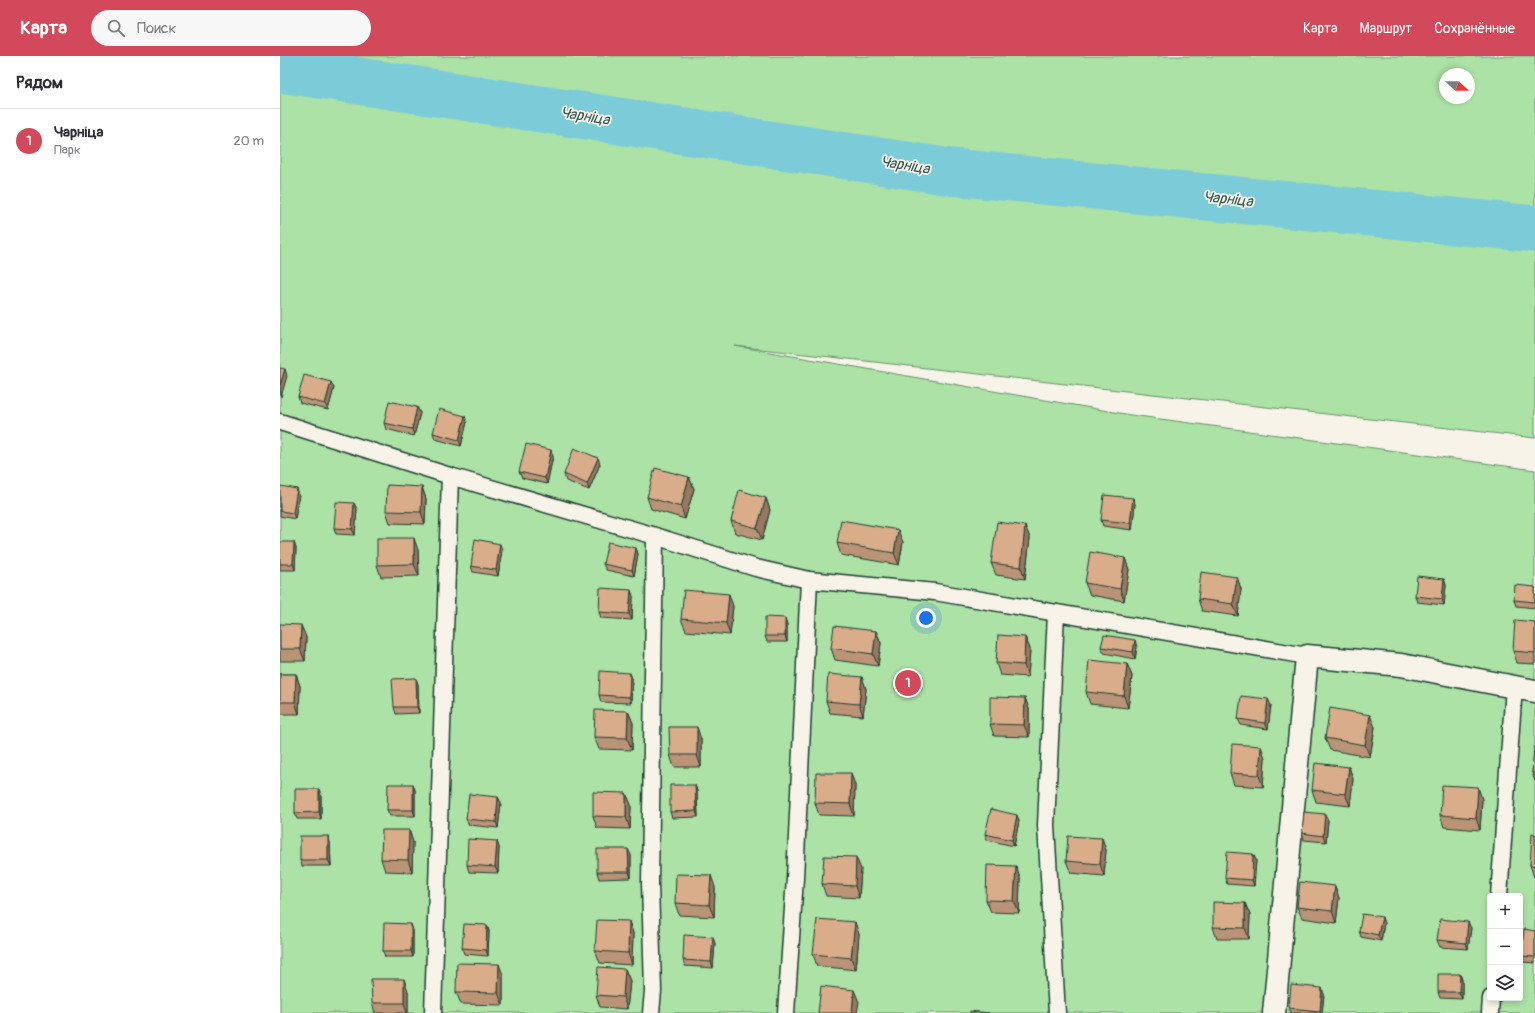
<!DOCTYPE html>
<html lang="ru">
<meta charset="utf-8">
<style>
body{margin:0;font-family:Pangolin,sans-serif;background:#f7f7f7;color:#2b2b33}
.controls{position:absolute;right:12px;bottom:12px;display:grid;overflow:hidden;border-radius:4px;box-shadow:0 2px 6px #0003}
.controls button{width:36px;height:36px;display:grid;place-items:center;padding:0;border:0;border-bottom:1px solid #e1e1e2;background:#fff;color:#2b2b33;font:20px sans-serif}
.compass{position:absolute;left:1159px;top:12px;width:36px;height:36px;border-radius:50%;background:#fff;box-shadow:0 2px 6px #0003;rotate:111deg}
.you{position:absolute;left:646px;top:562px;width:14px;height:14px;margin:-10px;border:3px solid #fff;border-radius:50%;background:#1a73e8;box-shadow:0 0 0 6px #1a73e833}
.badge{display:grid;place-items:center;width:26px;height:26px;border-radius:50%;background:#d1495b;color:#fff;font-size:13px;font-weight:700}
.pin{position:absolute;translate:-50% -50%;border:2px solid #fff;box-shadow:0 1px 4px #0006}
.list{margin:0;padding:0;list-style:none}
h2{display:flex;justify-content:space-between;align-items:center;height:52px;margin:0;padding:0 16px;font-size:17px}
h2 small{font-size:13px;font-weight:400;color:#7c7c81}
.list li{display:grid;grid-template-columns:26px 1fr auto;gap:12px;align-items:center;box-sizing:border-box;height:64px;padding:0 16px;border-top:1px solid #e1e1e2}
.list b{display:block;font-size:15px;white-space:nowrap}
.list p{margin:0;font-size:13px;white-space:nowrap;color:#7c7c81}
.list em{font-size:13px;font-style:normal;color:#7c7c81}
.icon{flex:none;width:22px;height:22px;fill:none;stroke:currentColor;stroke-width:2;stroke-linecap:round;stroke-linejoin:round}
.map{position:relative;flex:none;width:1255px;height:957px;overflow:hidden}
header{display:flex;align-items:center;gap:24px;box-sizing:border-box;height:56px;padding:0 20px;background:#d1495b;color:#fff}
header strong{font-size:19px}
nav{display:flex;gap:22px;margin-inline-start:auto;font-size:14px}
.search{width:280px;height:36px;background:#f7f7f7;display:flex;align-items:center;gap:10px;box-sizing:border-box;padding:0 14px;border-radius:22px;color:#7c7c81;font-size:15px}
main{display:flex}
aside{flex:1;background:#fff}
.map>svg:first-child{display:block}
.green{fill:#ace2a5;stroke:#66906c;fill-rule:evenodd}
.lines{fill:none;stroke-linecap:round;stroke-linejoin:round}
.river{stroke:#7ccbd9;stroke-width:47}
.service-casing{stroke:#1f3d34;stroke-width:19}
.minor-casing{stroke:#1f3d34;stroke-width:25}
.service{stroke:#f7f3e8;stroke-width:16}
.minor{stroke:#f7f3e8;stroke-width:22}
.wall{fill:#bb9477;stroke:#1f3d34}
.shaded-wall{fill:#987861;stroke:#1f3d34}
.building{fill:#d9ac8a;stroke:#1f3d34}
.labels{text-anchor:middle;stroke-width:3.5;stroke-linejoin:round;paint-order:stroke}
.water-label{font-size:15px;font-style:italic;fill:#325955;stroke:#f7f3e8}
</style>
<header>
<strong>Карта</strong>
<div class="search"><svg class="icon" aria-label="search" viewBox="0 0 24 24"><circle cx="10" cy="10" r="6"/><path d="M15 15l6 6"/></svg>Поиск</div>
<nav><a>Карта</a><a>Маршрут</a><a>Сохранённые</a></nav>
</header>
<main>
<aside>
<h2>Рядом<small></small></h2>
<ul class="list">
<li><span class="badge">1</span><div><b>Чарніца</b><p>Парк</p></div><em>20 m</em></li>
</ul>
</aside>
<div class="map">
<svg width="1255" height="957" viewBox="0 0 1255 957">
<rect width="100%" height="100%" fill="#f7f3e8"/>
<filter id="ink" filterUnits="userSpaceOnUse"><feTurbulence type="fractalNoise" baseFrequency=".025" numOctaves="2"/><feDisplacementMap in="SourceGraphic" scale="8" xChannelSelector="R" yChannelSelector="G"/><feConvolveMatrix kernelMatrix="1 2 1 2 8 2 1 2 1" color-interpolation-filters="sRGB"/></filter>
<g filter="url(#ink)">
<path class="green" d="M0,0H1255V382L455,290L851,359L1255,414V957H0ZM1165,18H1189V42H1165ZM1210,840H1240V942H1210Z"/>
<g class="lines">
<polyline class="river" points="0,13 671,116 1255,173"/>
<g class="service-casing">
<g id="service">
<polyline points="0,366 170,420 375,480 476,512 529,524 655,536 1027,600"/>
<polyline points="776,557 766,769 777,957"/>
<polyline points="1219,840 1234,631"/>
<polyline points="153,957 170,420"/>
<polyline points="371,957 373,935 370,827 375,480"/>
<polyline points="506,957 515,822 529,524"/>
<polyline points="1210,957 1211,942"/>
</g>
</g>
<g class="minor-casing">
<polyline id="minor" points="994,957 1027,600 1121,609 1255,635"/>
</g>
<use href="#service" class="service"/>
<use href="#minor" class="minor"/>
</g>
<g class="wall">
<polygon points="54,332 48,354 20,347 18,341"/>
<polygon points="137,351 140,357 134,380 106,373 104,367"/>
<polygon points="187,366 181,390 155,383 153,377"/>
<polygon points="273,400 267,428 242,422 239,416"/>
<polygon points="320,408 309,434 286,425 284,418"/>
<polygon points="409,421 414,433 405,463 371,453 367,441"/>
<polygon points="0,430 19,439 15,463 0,460"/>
<polygon points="142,431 146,443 145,468 110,467 106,455"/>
<polygon points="486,442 490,454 482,484 455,477 451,465"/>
<polygon points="853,442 855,448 852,474 823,470 821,464"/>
<polygon points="77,453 75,479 56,478 54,472"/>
<polygon points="745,470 750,482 745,523 716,519 711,507"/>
<polygon points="0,486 16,492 15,514 0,514"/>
<polygon points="623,486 619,509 561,499 557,487"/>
<polygon points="356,492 358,498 354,520 326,514 323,508"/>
<polygon points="138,494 139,520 101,521 97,509"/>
<polygon points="222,494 218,520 193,516 191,510"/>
<polygon points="845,502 849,514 844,545 810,539 805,527"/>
<polygon points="957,521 961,533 958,560 922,555 918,543"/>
<polygon points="1164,523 1166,529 1164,549 1137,546 1135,540"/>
<polygon points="1255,531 1255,552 1236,550 1234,544"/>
<polygon points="353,540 352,564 321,562 319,556"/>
<polygon points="453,550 450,579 406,575 401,563"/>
<polygon points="1255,566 1255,608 1237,607 1233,595"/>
<polygon points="0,568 26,581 25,605 0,605"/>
<polygon points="507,568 507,586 487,586 485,580"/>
<polygon points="596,575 601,587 598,610 555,604 551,592"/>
<polygon points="745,581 750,593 748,621 720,619 716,607"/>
<polygon points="821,591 857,591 855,603 824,597"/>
<polygon points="847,608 852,620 848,652 810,648 806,636"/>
<polygon points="350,617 352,623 351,647 321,646 319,639"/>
<polygon points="0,618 16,618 20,630 19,658 0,658"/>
<polygon points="582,621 586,633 583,660 550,657 546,645"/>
<polygon points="138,628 139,657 116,658 114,651"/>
<polygon points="745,642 749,653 749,681 714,680 710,668"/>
<polygon points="991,649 988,673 961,669 958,663"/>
<polygon points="348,655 353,667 352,694 319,693 314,681"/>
<polygon points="1095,671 1090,701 1050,694 1045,682"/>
<polygon points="421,683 421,711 394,711 390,699"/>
<polygon points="1255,691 1255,725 1252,717"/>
<polygon points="985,702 983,731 954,729 950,717"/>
<polygon points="1069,711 1073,723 1070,750 1036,746 1032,734"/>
<polygon points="133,728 135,734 135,760 110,760 107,754"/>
<polygon points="415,729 417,735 418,761 392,762 390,756"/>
<polygon points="575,729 574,760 539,759 535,747"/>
<polygon points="346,737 351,749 350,773 317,772 313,760"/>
<polygon points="41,739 41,763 17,763 15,757"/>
<polygon points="218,741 221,747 218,772 189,769 186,763"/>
<polygon points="1202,743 1200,774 1164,771 1160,759"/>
<polygon points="1048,764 1046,786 1024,784 1022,777"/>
<polygon points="739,765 734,790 707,784 705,778"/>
<polygon points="129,774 133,786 132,816 105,815 101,803"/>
<polygon points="1255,778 1255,822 1254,821 1250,809"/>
<polygon points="48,780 50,786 51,810 22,810 20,804"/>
<polygon points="822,782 826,794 824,820 791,817 786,805"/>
<polygon points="219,791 218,817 189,816 187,809"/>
<polygon points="973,798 976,804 974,830 947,828 945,822"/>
<polygon points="351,799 351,822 319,823 317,816"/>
<polygon points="581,813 579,842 546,840 542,828"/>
<polygon points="740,822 739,857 711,856 706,844"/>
<polygon points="1055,830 1059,842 1056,867 1022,862 1017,851"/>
<polygon points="435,831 434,861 399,859 395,847"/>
<polygon points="965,847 970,859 969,883 937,883 933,871"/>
<polygon points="349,865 353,877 352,909 320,907 315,895"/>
<polygon points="1104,867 1101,885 1081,881 1079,875"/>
<polygon points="207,869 209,875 208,900 184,898 182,892"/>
<polygon points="1191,872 1188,893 1160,891 1157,884"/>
<polygon points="133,874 133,901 105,901 103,895"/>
<polygon points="1255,875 1255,907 1243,906 1241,900"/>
<polygon points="579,878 576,914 537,910 533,898"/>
<polygon points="435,887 433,912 405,910 403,904"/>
<polygon points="345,913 350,925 347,953 320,951 316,939"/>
<polygon points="1180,918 1182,924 1182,943 1160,942 1158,936"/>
<polygon points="223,919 223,949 181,948 176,936"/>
<polygon points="128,935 128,957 95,957 92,947"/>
<polygon points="1044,938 1042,957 1011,957 1009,952"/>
</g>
<g class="shaded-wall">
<polygon points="5,313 7,320 1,341 0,329"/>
<polygon points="51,326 54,332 48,354 45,348"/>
<polygon points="137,351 140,357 134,380 132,373"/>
<polygon points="185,360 187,366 181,390 179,384"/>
<polygon points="271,394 273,400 267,428 265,422"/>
<polygon points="318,402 320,408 309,434 307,428"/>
<polygon points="409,421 414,433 405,463 401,451"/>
<polygon points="142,431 146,443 145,468 141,456"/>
<polygon points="17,433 19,439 15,463 13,457"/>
<polygon points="486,442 490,454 482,484 477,472"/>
<polygon points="853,442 855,448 852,474 850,467"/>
<polygon points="74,447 77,453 75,479 72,473"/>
<polygon points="745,470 750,482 745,523 741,511"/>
<polygon points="618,474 623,486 619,509 614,497"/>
<polygon points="134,482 138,494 139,520 134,508"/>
<polygon points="14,486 16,492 15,514 13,508"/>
<polygon points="220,488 222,494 218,520 216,514"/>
<polygon points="356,492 358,498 354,520 352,514"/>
<polygon points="845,502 849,514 844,545 840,533"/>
<polygon points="957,521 961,533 958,560 953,548"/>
<polygon points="1164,523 1166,529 1164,549 1162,543"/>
<polygon points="351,534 353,540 352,564 349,558"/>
<polygon points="449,538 453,550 450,579 446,567"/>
<polygon points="505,562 507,568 507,586 505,580"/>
<polygon points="21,569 26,581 25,605 20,593"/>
<polygon points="596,575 601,587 598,610 593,598"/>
<polygon points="745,581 750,593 748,621 744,609"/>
<polygon points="855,584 857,591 855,603 853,596"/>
<polygon points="847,608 852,620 848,652 844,640"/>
<polygon points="350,617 352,623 351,647 349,641"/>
<polygon points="16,618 20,630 19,658 15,646"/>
<polygon points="582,621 586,633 583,660 579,648"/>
<polygon points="136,622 138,628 139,657 137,651"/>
<polygon points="745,642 749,653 749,681 744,669"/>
<polygon points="988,643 991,649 988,673 985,667"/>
<polygon points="348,655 353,667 352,694 347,682"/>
<polygon points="1090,659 1095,671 1090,701 1085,689"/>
<polygon points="417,671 421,683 421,711 417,699"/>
<polygon points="981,690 985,702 983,731 979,719"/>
<polygon points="1069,711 1073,723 1070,750 1065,738"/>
<polygon points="571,717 575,729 574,760 570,748"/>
<polygon points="133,728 135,734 135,760 133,754"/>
<polygon points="415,729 417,735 418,761 416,755"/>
<polygon points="1198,731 1202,743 1200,774 1196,762"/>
<polygon points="39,733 41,739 41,763 39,756"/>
<polygon points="346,737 351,749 350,773 346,761"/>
<polygon points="218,741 221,747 218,772 216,766"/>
<polygon points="1045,758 1048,764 1046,786 1043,780"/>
<polygon points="737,759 739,765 734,790 732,784"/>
<polygon points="129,774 133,786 132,816 128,804"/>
<polygon points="48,780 50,786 51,810 48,804"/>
<polygon points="822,782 826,794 824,820 820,808"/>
<polygon points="217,785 219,791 218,817 215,811"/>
<polygon points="348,793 351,799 351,822 349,816"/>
<polygon points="973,798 976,804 974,830 972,824"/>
<polygon points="576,801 581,813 579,842 575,830"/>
<polygon points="736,810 740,822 739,857 734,845"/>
<polygon points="431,819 435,831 434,861 429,849"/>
<polygon points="1055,830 1059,842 1056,867 1052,855"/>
<polygon points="965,847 970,859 969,883 965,872"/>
<polygon points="1102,861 1104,867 1101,885 1098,879"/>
<polygon points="349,865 353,877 352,909 348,897"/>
<polygon points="575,866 579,878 576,914 571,902"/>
<polygon points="1188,866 1191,872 1188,893 1186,887"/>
<polygon points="131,868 133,874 133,901 131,895"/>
<polygon points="207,869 209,875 208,900 206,894"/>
<polygon points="433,881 435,887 433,912 431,906"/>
<polygon points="219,908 223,919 223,949 218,937"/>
<polygon points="345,913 350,925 347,953 343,941"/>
<polygon points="1180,918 1182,924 1182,943 1179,936"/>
<polygon points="124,923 128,935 128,957 127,957 124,947"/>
<polygon points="1042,932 1044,938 1042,957 1040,957 1040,955"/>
<polygon points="574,934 579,946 577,957 572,957"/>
</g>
<g class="building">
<polygon points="0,312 5,313 0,329"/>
<polygon points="24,319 51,326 45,348 18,341"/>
<polygon points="109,345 137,351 132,373 104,367"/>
<polygon points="159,353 185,360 179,384 153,377"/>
<polygon points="246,388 271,394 265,422 239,416"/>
<polygon points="294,392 318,402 307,428 284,418"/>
<polygon points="375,412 409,421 401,451 367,441"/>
<polygon points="107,429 142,431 141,456 106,455"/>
<polygon points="0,430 17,433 13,457 0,455"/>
<polygon points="459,434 486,442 477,472 451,465"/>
<polygon points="824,439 853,442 850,467 821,464"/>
<polygon points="56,446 74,447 72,473 54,472"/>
<polygon points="561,464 618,474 614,497 557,487"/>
<polygon points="717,466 745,470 741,511 711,507"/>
<polygon points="97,482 134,482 134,508 97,509"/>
<polygon points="195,483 220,488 216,514 191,510"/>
<polygon points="0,486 14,486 13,508 0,508"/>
<polygon points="328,486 356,492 352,514 323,508"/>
<polygon points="810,496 845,502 840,533 805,527"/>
<polygon points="921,516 957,521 953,548 918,543"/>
<polygon points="1137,520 1164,523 1162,543 1135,540"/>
<polygon points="1235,529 1255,531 1255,546 1234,544"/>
<polygon points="320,532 351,534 349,558 319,556"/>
<polygon points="404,534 449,538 446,567 401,563"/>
<polygon points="485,561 505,562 505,580 485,580"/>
<polygon points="1235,564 1255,566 1255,597 1233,595"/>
<polygon points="0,568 21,569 20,593 0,593"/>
<polygon points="554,570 596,575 593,598 551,592"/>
<polygon points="718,579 745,581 744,609 716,607"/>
<polygon points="824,579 855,584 853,596 821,591"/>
<polygon points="809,604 847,608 844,640 806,636"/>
<polygon points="320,615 350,617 349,641 319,639"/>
<polygon points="0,618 16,618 15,646 0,646"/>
<polygon points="548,618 582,621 579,648 546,645"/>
<polygon points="136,622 137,651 114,651 112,623"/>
<polygon points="961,640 988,643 985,667 958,663"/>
<polygon points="710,641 745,642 744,669 710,668"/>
<polygon points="1050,652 1090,659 1085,689 1045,682"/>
<polygon points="315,654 348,655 347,682 314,681"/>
<polygon points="389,671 417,671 417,699 390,699"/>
<polygon points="952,688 981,690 979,719 950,717"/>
<polygon points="1254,691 1255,691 1255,717 1252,717"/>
<polygon points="1035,707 1069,711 1065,738 1032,734"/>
<polygon points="536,717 571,717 570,748 535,747"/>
<polygon points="108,728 133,728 133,754 107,754"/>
<polygon points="390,729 415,729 416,755 390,756"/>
<polygon points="1162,729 1198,731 1196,762 1160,759"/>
<polygon points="15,733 39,733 39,756 15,757"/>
<polygon points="313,736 346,737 346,761 313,760"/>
<polygon points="189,738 218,741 216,766 186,763"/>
<polygon points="711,753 737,759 732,784 705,778"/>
<polygon points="1024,756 1045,758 1043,780 1022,777"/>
<polygon points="102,774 129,774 128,804 101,803"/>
<polygon points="1252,777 1255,778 1255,810 1250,809"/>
<rect x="20" y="780" width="28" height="24"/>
<polygon points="788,780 822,782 820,808 786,805"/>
<polygon points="188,783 217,785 215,811 187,809"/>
<polygon points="317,793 348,793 349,816 317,816"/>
<polygon points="947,796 973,798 972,824 945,822"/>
<polygon points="544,800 576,801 575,830 542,828"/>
<polygon points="707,809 736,810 734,845 706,844"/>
<polygon points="396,818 431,819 429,849 395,847"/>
<polygon points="1020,826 1055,830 1052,855 1017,851"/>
<polygon points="933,846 965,847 965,872 933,871"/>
<polygon points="1082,858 1102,861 1098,879 1079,875"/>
<polygon points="537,863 575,866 571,902 533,898"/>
<polygon points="1160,863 1188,866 1186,887 1157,884"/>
<polygon points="317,864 349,865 348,897 315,895"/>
<polygon points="104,867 131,868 131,895 103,895"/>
<polygon points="184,868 207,869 206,894 182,892"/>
<polygon points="1244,873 1255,875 1255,901 1241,900"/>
<polygon points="404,879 433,881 431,906 403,904"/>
<polygon points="177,907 219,908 218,937 176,936"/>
<polygon points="318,911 345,913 343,941 316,939"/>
<polygon points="1158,918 1180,918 1179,936 1158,936"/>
<polygon points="91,923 124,923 124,947 92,947"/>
<polygon points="1011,929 1042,932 1040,955 1009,952"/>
<polygon points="541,930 574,934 572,957 538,957"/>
<polygon points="690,955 709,957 690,957"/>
</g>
</g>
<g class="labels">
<g class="water-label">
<text transform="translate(305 60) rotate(9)" y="5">Чарніца</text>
<text transform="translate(625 109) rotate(9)" y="5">Чарніца</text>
<text transform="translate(948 143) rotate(6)" y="5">Чарніца</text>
</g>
</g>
</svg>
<div class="controls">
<button>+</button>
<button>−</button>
<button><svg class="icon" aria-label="layers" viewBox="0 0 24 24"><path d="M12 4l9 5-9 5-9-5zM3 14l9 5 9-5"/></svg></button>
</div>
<svg class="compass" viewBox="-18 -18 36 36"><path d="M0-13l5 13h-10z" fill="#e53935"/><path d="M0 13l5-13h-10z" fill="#7c7c81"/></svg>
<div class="you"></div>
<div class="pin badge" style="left:628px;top:627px">1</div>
</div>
</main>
